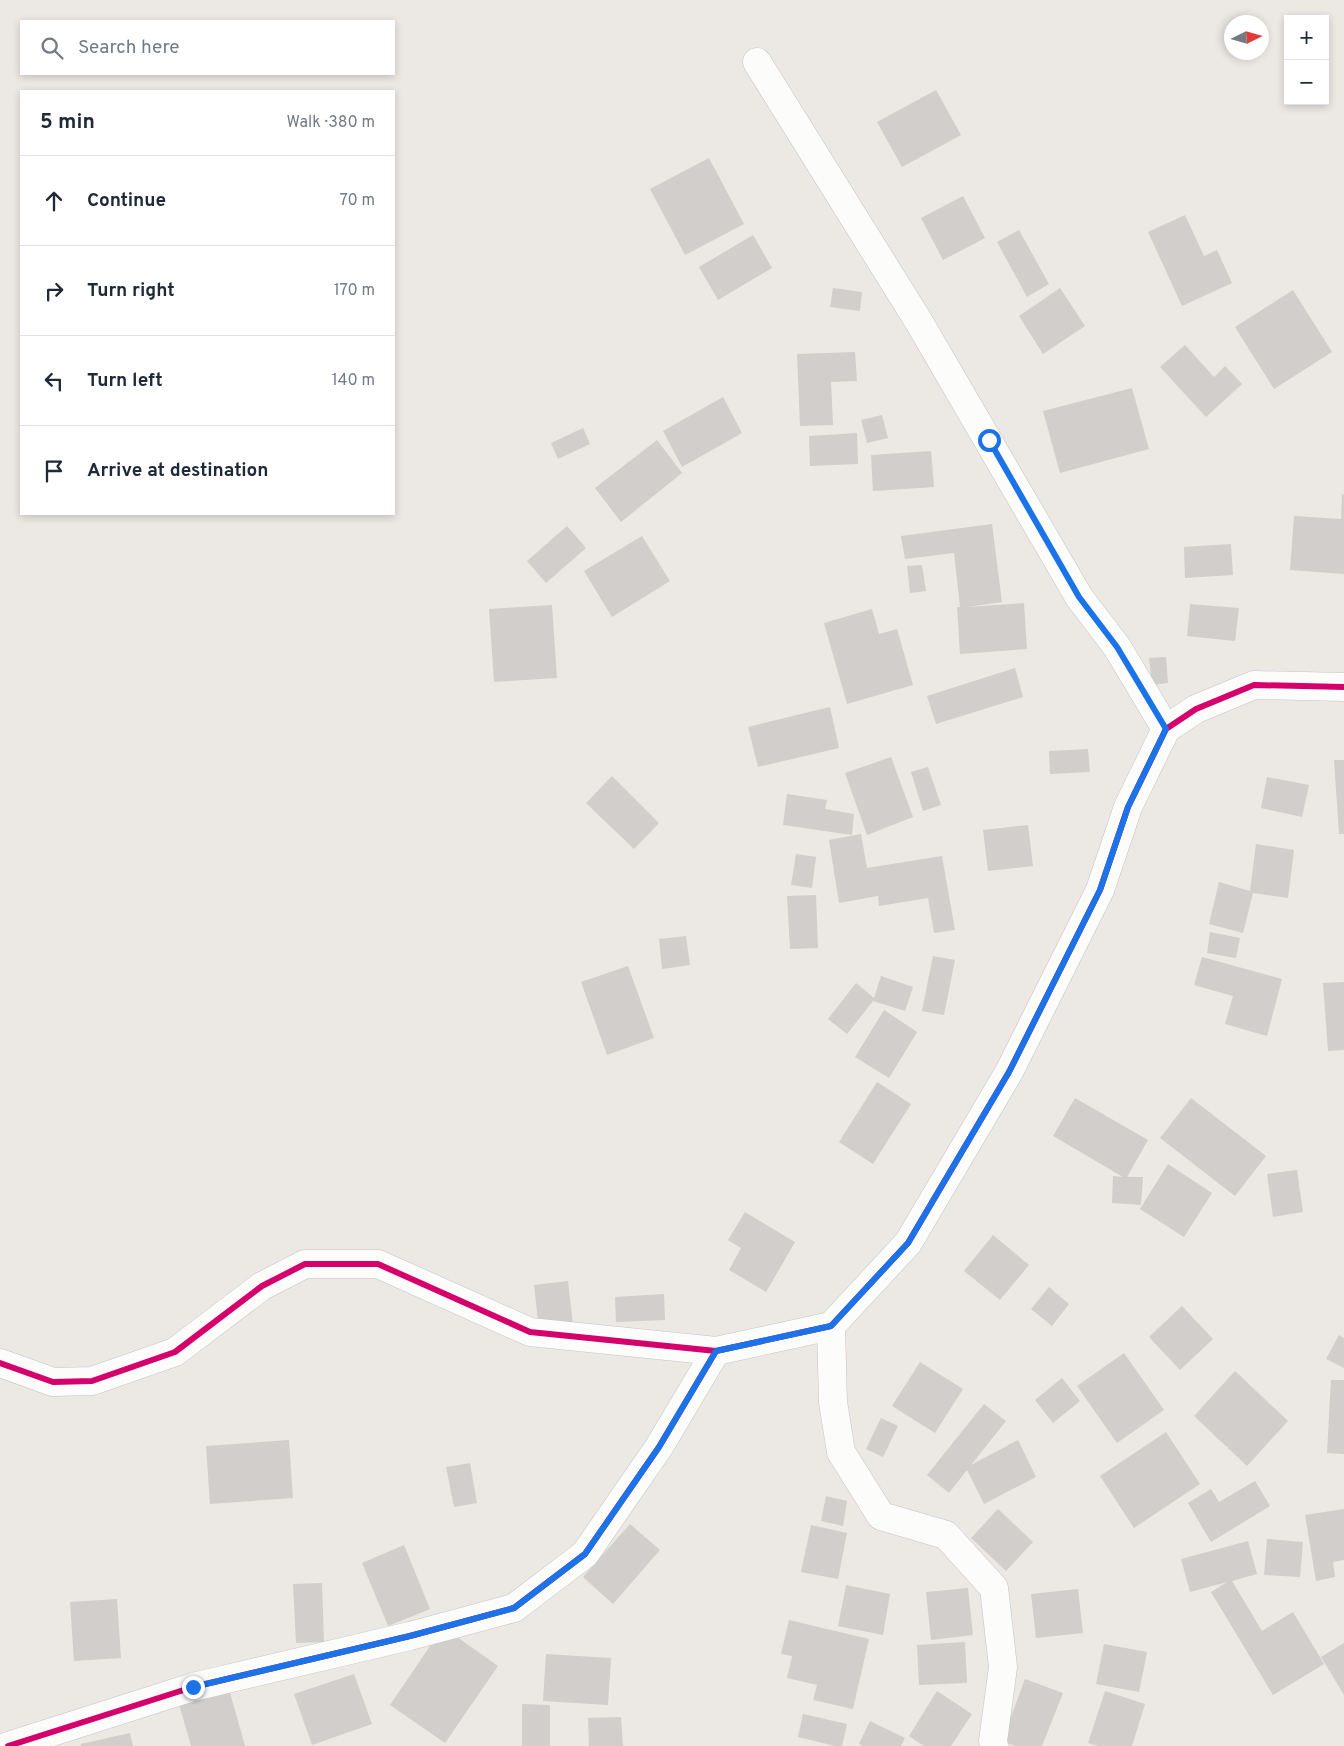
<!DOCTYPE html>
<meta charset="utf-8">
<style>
body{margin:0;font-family:Overpass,sans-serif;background:#f6f6f7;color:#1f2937}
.controls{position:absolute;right:15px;top:15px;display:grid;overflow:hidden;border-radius:0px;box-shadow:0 2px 8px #0003}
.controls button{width:45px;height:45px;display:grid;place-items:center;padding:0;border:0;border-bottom:1px solid #e0e1e3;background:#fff;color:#1f2937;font:25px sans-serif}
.compass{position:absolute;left:1224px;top:15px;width:45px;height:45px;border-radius:50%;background:#fff;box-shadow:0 2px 8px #0003;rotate:85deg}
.stop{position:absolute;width:15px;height:15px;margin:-11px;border:4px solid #1a73e8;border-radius:50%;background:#fff}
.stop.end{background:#1a73e8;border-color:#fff;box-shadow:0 1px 5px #0008}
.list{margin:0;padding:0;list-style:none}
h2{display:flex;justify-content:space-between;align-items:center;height:65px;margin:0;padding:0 20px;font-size:21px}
h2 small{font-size:16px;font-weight:400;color:#747a83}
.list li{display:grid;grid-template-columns:32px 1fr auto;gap:15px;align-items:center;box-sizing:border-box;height:90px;padding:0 20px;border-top:1px solid #e0e1e3}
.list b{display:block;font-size:19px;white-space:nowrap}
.list em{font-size:16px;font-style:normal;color:#747a83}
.icon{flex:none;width:28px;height:28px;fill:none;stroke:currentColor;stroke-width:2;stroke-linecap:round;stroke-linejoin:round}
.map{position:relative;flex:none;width:1344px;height:1746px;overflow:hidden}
.search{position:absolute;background:#fff;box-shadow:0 2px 8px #0003;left:20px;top:20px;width:375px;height:55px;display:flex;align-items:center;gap:12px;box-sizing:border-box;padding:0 18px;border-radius:0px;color:#747a83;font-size:19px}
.panel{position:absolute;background:#fff;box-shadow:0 2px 8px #0003;left:20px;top:90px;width:375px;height:425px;border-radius:0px}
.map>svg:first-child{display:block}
.building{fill:#d1cecb}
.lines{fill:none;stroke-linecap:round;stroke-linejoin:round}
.minor-casing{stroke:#c5c4c5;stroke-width:29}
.minor{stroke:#fcfcfb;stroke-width:28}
.cycleway-casing{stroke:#fff;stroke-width:9}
.cycleway{stroke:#d6006c;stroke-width:6}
.route{stroke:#1a73e8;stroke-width:6}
</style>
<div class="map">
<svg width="1344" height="1746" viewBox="0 0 1344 1746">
<rect width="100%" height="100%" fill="#ece8e4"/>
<g class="building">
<polygon points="936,90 961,135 902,167 877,122"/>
<polygon points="709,158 744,224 685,255 650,189"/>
<polygon points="963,196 985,238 943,260 921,218"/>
<polygon points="1185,215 1204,256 1217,250 1232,283 1182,306 1148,232"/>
<polygon points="1019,230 1049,284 1027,297 997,242"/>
<polygon points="753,235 772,268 718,300 699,267"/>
<polygon points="833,288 862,292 860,311 830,307"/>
<polygon points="1060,288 1085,326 1043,354 1019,316"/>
<polygon points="1293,290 1332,352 1274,389 1235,327"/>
<polygon points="1185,345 1214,377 1225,366 1242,384 1206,417 1160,367"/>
<polygon points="855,352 857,381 831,382 833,425 800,426 797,354"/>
<polygon points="1132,388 1149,449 1060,473 1043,411"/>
<polygon points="723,397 742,433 682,467 663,431"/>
<polygon points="882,415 888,438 867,443 861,420"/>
<polygon points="583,428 590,444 558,459 551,443"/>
<polygon points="857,433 858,464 810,466 809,436"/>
<polygon points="657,440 682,473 621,522 595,488"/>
<polygon points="931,451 934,487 873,491 871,455"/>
<polygon points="1342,494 1344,495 1344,574 1290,570 1294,516 1341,519"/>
<polygon points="992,524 1002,602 968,607 1024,603 1027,649 960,654 957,607 960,607 954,553 905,559 901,536"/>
<polygon points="567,526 586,548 546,583 527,561"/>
<polygon points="642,536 670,581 612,617 584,571"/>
<polygon points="1231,544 1233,575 1185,578 1184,547"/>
<polygon points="922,565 926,591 910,593 907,566"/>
<polygon points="1190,604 1239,608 1235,641 1187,636"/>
<polygon points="552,605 557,678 494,682 489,609"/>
<polygon points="872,609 879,634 897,629 913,685 847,704 824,623"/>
<polygon points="1166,657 1168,683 1152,685 1149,658"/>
<polygon points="1015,668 1023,697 936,724 927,696"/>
<polygon points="830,707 839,748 758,767 748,727"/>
<polygon points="1088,749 1090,772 1050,774 1049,751"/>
<polygon points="891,757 913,817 867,835 845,773"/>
<polygon points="1334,760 1344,760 1344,834 1339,834"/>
<polygon points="928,767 941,805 923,811 911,772"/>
<polygon points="612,776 659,823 634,849 586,803"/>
<polygon points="1267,777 1309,785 1302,817 1261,808"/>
<polygon points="787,794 827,800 825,809 854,814 852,835 783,825"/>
<polygon points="1028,825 1033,866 988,871 983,830"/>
<polygon points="861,834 867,868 942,856 955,930 934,933 928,898 879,906 878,896 839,903 829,840"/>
<polygon points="1256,844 1294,850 1288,898 1253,893 1243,933 1209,924 1219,882 1250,891"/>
<polygon points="796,854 816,857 812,888 791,885"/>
<polygon points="816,895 818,948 790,949 787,896"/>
<polygon points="1210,932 1240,938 1236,958 1207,953"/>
<polygon points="686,936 690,965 662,969 659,939"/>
<polygon points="933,956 955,960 944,1015 922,1011"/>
<polygon points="1202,957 1282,979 1267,1036 1225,1024 1233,996 1194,985"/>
<polygon points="628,966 654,1038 607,1055 581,982"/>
<polygon points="881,976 913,987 905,1011 873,1001 847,1034 828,1019 856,983 874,998"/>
<polygon points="1344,982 1344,1050 1328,1051 1323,983"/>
<polygon points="884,1010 917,1032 889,1078 855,1057"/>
<polygon points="877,1082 911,1104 873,1164 839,1142"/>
<polygon points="1075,1098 1148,1140 1127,1177 1143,1177 1141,1205 1112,1203 1113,1176 1123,1177 1053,1136"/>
<polygon points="1191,1098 1266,1156 1235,1196 1160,1138"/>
<polygon points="1168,1164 1212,1193 1184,1237 1140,1209"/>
<polygon points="1297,1170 1303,1212 1273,1217 1267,1174"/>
<polygon points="745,1212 795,1242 766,1292 729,1270 741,1248 728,1240"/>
<polygon points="993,1235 1029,1265 1000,1300 964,1271"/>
<polygon points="568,1281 573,1325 539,1329 534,1285"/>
<polygon points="1049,1287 1069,1304 1052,1326 1031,1309"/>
<polygon points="664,1294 665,1320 616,1322 615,1297"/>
<polygon points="1182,1306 1213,1339 1180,1370 1149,1337"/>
<polygon points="1339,1335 1344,1338 1344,1368 1326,1359"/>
<polygon points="1124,1353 1164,1410 1117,1443 1077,1386"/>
<polygon points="920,1362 963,1389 935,1433 892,1406"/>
<polygon points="1235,1371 1288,1421 1247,1466 1194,1416"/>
<polygon points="1062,1378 1080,1401 1053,1423 1035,1400"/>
<polygon points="1331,1380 1344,1380 1344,1454 1327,1453"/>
<polygon points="984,1404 1006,1421 971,1465 1018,1440 1036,1477 984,1504 967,1470 949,1493 927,1475"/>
<polygon points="881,1418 898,1426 883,1457 866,1449"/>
<polygon points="1166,1432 1200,1484 1134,1528 1100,1476"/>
<polygon points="289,1440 293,1498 210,1504 206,1446"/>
<polygon points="470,1463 477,1503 454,1507 446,1467"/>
<polygon points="1255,1481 1270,1506 1211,1542 1188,1503 1211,1489 1219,1502"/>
<polygon points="826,1496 847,1501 843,1526 821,1521"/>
<polygon points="998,1509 1033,1542 1006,1571 971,1538"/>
<polygon points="1344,1509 1344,1560 1333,1562 1335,1577 1316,1581 1305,1515"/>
<polygon points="630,1524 660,1550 613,1604 583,1577"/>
<polygon points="811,1525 847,1533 838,1579 801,1572"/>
<polygon points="1267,1539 1303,1542 1300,1577 1264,1575"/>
<polygon points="1248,1541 1257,1574 1232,1581 1262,1631 1293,1612 1324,1664 1273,1695 1211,1592 1227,1582 1190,1592 1181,1559"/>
<polygon points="404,1545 430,1609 388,1626 362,1563"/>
<polygon points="322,1583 324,1642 296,1643 293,1584"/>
<polygon points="846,1585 890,1594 883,1635 838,1626"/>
<polygon points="968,1588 973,1635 931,1640 926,1592"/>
<polygon points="1078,1589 1083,1633 1036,1638 1031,1594"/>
<polygon points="117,1599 121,1658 74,1661 70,1602"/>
<polygon points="789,1620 869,1639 853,1709 813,1700 817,1685 787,1678 792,1656 781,1654"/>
<polygon points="443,1627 498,1666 445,1743 390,1705"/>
<polygon points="965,1642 967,1683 919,1685 917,1645"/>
<polygon points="1344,1643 1344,1695 1321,1657"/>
<polygon points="1104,1644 1147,1652 1139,1692 1096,1684"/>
<polygon points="546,1654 611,1658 608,1705 543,1701"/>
<polygon points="354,1674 372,1724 312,1745 294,1694"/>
<polygon points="1025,1679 1063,1693 1042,1746 1015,1746 1002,1741"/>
<polygon points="229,1689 245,1746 191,1746 179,1704"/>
<polygon points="937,1691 972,1714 951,1746 924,1746 909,1736"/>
<polygon points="1105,1691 1145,1704 1132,1746 1098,1746 1088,1743"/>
<polygon points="522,1704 550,1705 550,1746 522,1746"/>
<polygon points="803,1714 847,1724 842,1746 835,1746 798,1737"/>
<polygon points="621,1717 623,1746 589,1746 588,1718"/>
<polygon points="870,1721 905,1738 901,1746 863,1746 859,1744"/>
<polygon points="130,1733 133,1746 81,1746 81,1744"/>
</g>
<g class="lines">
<g class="minor-casing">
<g id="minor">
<polyline points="757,62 919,322 1079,597 1117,647 1166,729"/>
<polyline points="831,1326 833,1402 841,1452 881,1516 946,1535 994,1588 1003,1667 993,1741 994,1746"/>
<polyline points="0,1363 53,1382 92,1381 175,1352 262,1286 305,1264 378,1264 530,1332 716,1351 831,1326 908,1243 1009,1072 1100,890 1128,807 1166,729 1196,709 1254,685 1344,687"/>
<polyline points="8,1746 193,1687 410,1636 514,1608 585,1554 659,1447 716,1351"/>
</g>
</g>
<use href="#minor" class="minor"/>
<g class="cycleway-casing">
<g id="cycleway">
<polyline points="0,1363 53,1382 92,1381 175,1352 262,1286 305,1264 378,1264 530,1332 716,1351 831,1326 908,1243 1009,1072 1100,890 1128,807 1166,729 1196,709 1254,685 1344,687"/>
<polyline points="8,1746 193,1687 410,1636 514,1608 585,1554 659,1447 716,1351"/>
</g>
</g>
<use href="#cycleway" class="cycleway"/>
</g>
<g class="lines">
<polyline class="route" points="193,1687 410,1636 514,1608 585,1554 659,1447 716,1351 831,1326 908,1243 1009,1072 1100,890 1128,807 1166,729 1117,647 1079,597 989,440"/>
</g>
</svg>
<div class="controls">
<button>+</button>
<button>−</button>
</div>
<svg class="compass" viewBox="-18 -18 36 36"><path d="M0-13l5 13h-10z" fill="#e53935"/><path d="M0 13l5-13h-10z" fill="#747a83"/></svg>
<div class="stop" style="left:989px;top:440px"></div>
<div class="stop end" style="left:193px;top:1687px"></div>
<div class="search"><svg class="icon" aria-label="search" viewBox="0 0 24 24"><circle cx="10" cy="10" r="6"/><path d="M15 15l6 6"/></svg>Search here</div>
<section class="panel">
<h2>5 min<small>Walk · 380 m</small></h2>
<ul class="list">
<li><svg class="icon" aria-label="ahead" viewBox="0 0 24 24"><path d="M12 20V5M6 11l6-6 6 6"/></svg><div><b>Continue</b></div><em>70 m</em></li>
<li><svg class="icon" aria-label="right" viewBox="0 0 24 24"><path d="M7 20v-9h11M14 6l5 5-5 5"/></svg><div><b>Turn right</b></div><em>170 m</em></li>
<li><svg class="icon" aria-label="left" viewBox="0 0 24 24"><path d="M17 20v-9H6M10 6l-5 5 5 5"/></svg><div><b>Turn left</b></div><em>140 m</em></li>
<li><svg class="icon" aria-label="arrive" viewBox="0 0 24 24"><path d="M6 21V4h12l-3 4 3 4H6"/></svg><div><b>Arrive at destination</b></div></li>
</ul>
</section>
</div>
